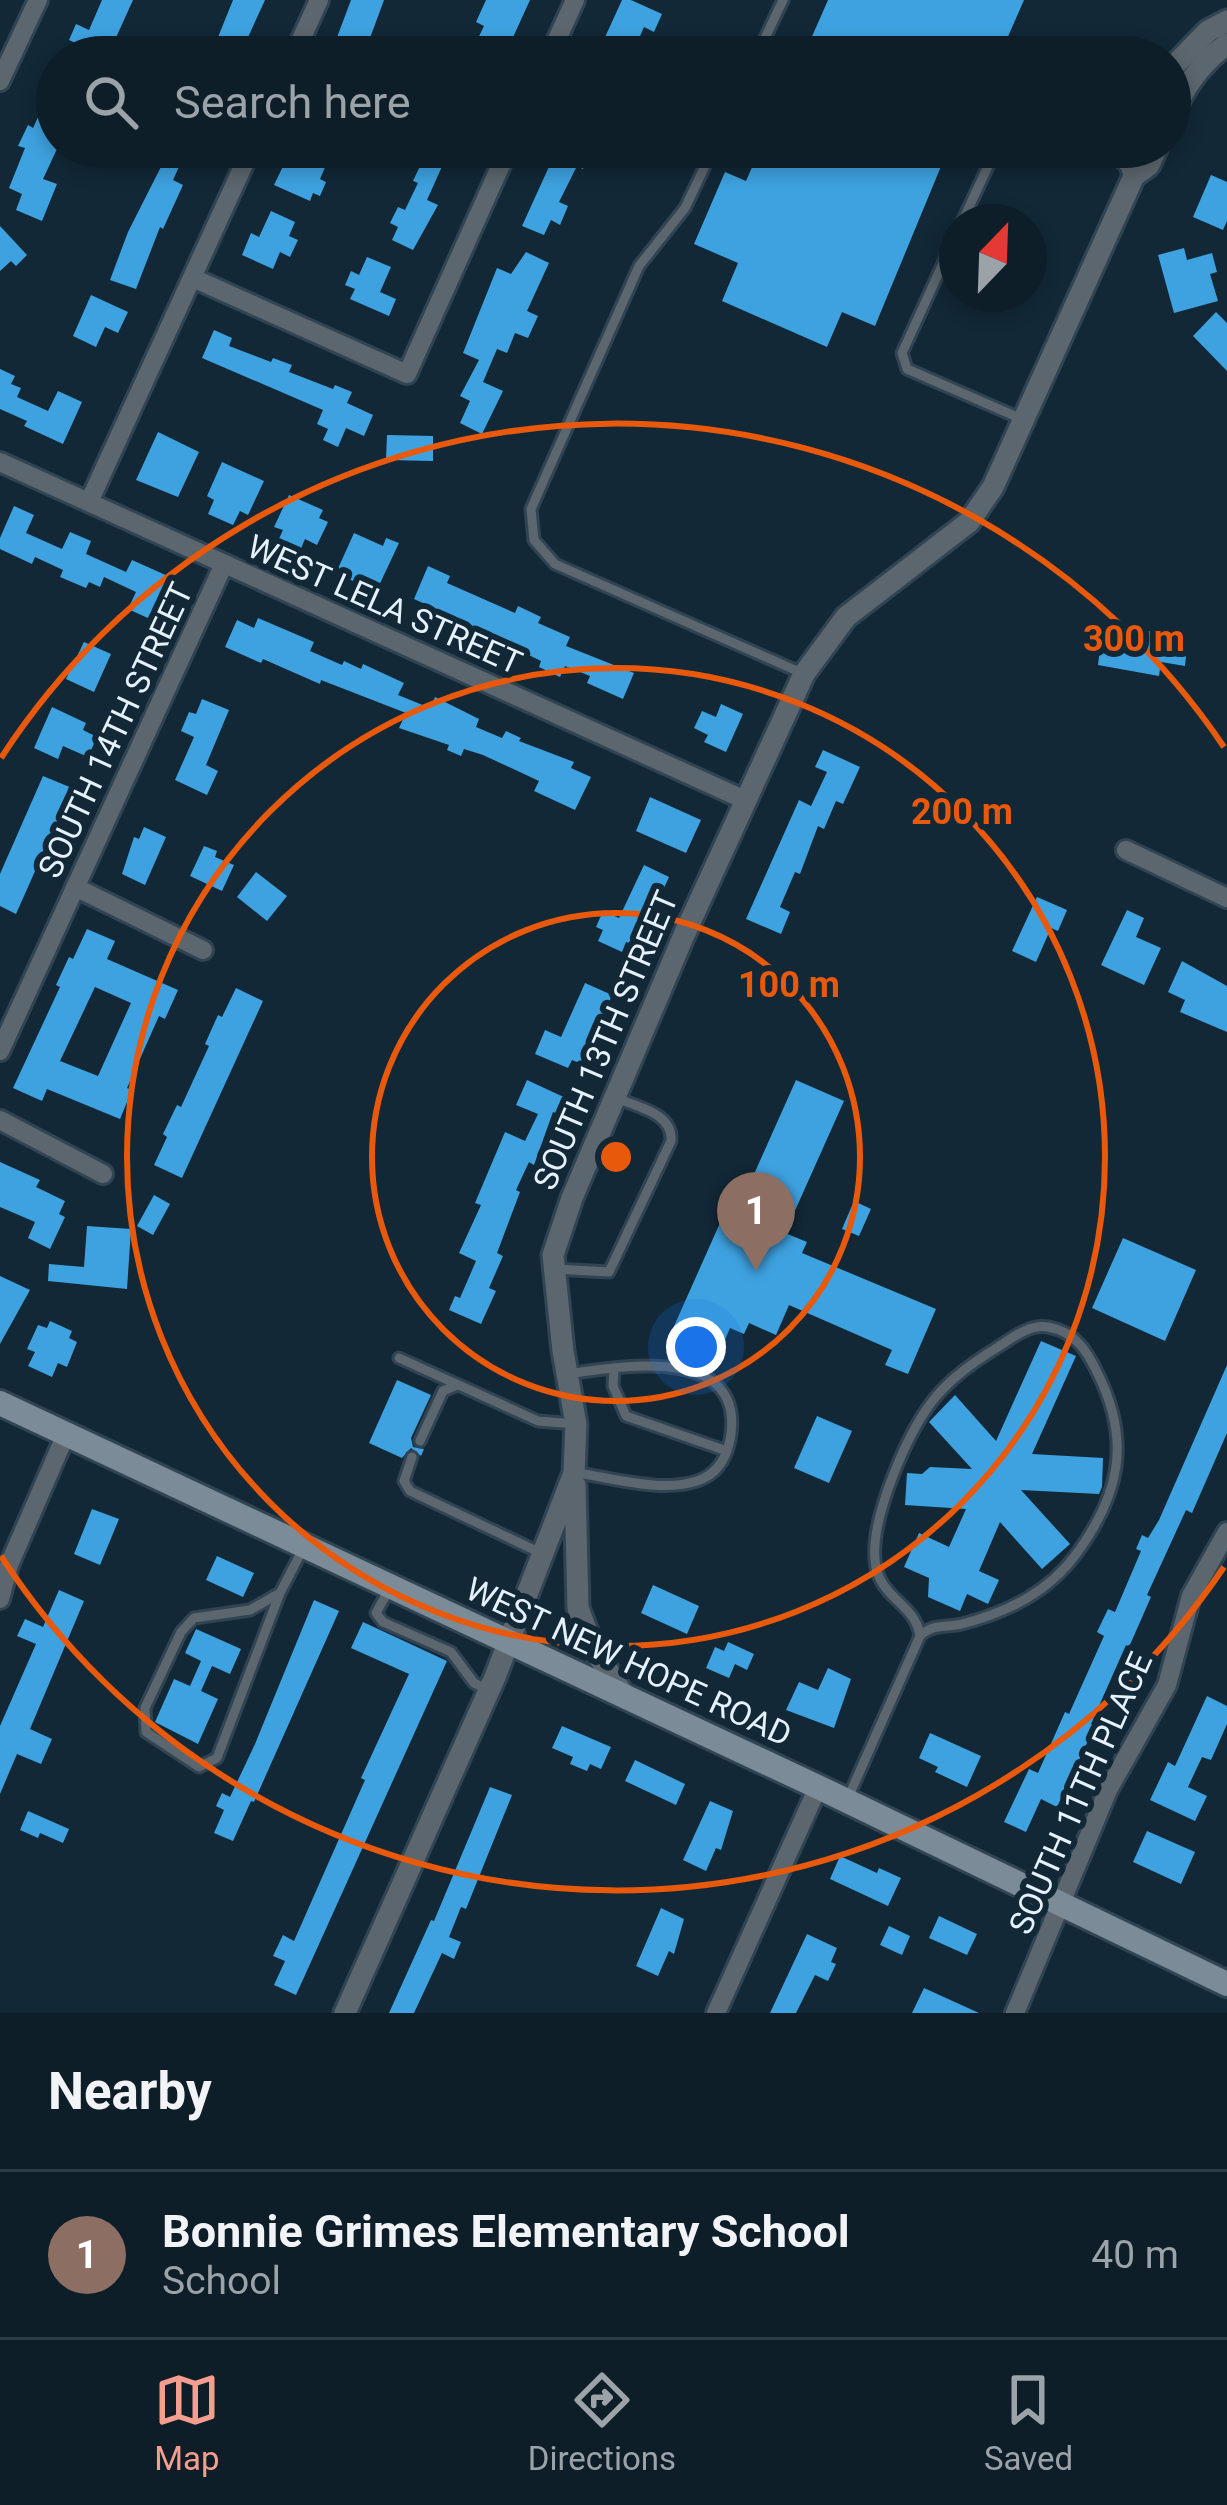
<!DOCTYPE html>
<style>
body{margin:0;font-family:Roboto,sans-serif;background:#172731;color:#f1f3f6}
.compass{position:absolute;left:939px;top:204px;width:108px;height:108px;border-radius:50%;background:#0e1e29;box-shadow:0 6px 18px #0003;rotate:23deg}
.you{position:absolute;left:696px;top:1347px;width:42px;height:42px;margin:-30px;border:9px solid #fff;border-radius:50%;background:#1a73e8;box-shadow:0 0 0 18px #1a73e833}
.badge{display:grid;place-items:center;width:78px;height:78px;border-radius:50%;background:#f59d8e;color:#fff;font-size:39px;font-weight:700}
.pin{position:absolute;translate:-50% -99px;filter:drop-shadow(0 3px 6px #0008)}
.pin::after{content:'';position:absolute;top:63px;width:42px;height:36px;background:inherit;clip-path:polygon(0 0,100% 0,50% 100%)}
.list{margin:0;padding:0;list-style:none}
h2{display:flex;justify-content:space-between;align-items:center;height:156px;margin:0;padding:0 48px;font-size:51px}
h2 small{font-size:39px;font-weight:400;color:#9ba2a8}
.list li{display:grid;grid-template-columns:78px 1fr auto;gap:36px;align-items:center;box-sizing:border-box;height:168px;padding:0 48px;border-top:3px solid #2e3c46}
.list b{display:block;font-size:45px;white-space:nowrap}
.list p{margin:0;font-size:39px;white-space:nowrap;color:#9ba2a8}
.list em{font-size:39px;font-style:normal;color:#9ba2a8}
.icon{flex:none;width:66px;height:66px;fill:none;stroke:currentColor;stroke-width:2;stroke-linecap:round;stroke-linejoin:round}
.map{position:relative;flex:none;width:1227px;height:2013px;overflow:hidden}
.search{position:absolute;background:#0e1e29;box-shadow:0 6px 18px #0003;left:36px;right:36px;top:36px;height:132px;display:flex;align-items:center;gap:30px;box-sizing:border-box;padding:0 42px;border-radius:66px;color:#9ba2a8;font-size:45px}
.sheet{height:324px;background:#0e1e29}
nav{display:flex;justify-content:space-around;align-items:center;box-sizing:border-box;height:168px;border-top:3px solid #2e3c46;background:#0e1e29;font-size:33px;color:#9ba2a8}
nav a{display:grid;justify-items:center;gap:6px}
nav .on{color:#f59d8e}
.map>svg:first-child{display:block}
.building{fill:#3ea2e0;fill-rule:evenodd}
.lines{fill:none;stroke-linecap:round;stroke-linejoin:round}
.service-casing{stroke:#304453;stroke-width:15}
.minor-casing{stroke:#304453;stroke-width:24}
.tertiary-casing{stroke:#304453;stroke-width:27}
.secondary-casing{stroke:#304453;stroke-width:30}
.service{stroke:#5c666e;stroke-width:9}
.minor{stroke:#5c666e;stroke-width:18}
.tertiary{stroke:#5c666e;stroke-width:21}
.secondary{stroke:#7b8b97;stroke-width:24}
.ring{fill:none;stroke:#e8590c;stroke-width:6}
.labels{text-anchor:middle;stroke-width:12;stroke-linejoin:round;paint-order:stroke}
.street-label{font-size:33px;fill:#e5f2fc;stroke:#122837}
.centre{fill:#e8590c;stroke:#122837;stroke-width:6}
.ring-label{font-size:36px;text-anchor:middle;font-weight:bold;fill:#e8590c;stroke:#122837;stroke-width:12;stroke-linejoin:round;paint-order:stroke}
</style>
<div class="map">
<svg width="1227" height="2013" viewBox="0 0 1227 2013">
<rect width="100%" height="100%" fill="#122837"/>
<g class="building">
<polygon points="102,0 133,0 114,42 122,46 117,57 105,57 69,40 76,24 89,30"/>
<polygon points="233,0 265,0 239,57 210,57"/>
<polygon points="351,0 384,0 363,57 333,48"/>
<polygon points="486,0 530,0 504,57 469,57 484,26 476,22"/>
<polygon points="622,0 631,0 662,14 654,32 644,27 631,57 596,57"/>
<polygon points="828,0 1024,0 999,57 803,57"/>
<polygon points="39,115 57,122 57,149 43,179 57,184 42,221 16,210 22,194 9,188 25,148 18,146 28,125 33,128"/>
<polygon points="171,147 188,147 173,180 183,185 163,229 160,227 136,289 110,280 128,232"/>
<polygon points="301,147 329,158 320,179 326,182 320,196 313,193 310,201 274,185 286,160 294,163"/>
<polygon points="429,147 465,147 456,167 444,162 427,200 438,205 413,250 392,240 398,227 390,223 398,207 405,210 418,183 413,181"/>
<polygon points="558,147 580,147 591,151 583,169 577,166 559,202 568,206 560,225 551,220 544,235 522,226"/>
<polygon points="761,147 949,147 875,326 842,312 827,347 722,301 738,263 694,244 725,172 746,181"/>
<polygon points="1211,175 1227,182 1227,221 1223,230 1193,217"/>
<polygon points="271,211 295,222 289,236 298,240 290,257 280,252 273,269 242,255 251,233 259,237"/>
<polygon points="0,226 27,255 16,266 11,261 0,271"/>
<polygon points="1184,248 1187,260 1212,253 1217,272 1210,274 1218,301 1174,313 1158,255"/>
<polygon points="526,252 549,263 527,311 538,316 528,338 515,333 507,353 497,349 483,382 503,391 482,434 460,423 470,401 460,396 479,360 463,353 497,268 511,274"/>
<polygon points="367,257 391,267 380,292 396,299 389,316 350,299 355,289 345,285 351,271 359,275"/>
<polygon points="91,295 128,312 118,333 105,327 96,347 73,336"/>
<polygon points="1216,312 1227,323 1227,371 1193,336"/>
<polygon points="214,330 232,338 229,346 271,362 273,358 292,365 289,372 333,389 335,385 352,392 347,403 373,415 364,436 346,428 338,447 323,440 328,429 317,424 323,410 202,358"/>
<polygon points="0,369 15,376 11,384 21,388 17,397 48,411 58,391 82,402 63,444 24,426 27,421 0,409"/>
<polygon points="158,432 199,452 178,497 136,480"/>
<polygon points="387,435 433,436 433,461 386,460"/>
<polygon points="222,462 264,481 248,515 240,511 233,525 208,514 214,500 207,496"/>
<polygon points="289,495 323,510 319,518 328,522 317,545 305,539 299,553 277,543 283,530 274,527"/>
<polygon points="14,506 34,515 26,533 62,549 70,532 91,541 86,554 126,572 132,560 170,577 150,619 128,609 136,592 104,577 100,587 89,582 86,588 60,577 63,570 35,557 32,564 0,549 0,538"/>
<polygon points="354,533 383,546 386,538 399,543 376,592 336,573"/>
<polygon points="428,566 450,576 447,583 515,613 518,606 541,617 538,623 570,637 566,646 634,673 623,699 587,683 590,676 565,666 560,677 539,667 541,661 502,642 439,615 436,621 421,614 425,604 414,599"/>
<polygon points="258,618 314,642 310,651 342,665 344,661 361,669 363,664 404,683 398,695 430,708 435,697 479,719 476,727 502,738 506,731 521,738 519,741 574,762 571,768 591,777 575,810 534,791 539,781 483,755 464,749 461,756 447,750 449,745 399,728 406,713 321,680 320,684 263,659 261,663 225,647 237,620 254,628"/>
<polygon points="1103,624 1188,637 1185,666 1161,662 1159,676 1098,665"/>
<polygon points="84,642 111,654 94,692 66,679"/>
<polygon points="202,699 229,710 206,765 218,771 207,795 175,780 194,737 181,731 189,712 196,714"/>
<polygon points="721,704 743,714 726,752 704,742 708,735 694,728 702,711 716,717"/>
<polygon points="52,707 86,723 83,730 97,737 88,757 63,746 58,759 34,748"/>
<polygon points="823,750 860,767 843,804 836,801 824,829 818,826 800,874 795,872 780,907 790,912 781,934 746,919 799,800 811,806 827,772 815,767"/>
<polygon points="43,776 72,788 16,914 0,906 0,874"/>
<polygon points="650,797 701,820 686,853 636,831"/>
<polygon points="144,827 166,837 145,885 122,874 134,837 139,839"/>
<polygon points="204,846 217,851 215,857 234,865 222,891 190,876"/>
<polygon points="644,865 669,877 637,946 626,942 622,952 598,941 603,930 596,927 603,911 619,918"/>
<polygon points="256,872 287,896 267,921 237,897"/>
<polygon points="1037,897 1067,910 1058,931 1051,928 1036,962 1012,951"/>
<polygon points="1127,910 1144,918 1136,937 1161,948 1144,985 1101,965"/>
<path d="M87,929L115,941L107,959L178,990L165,1019L159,1016L127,1088L132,1090L120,1119L47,1089L42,1101L13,1088L60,987L56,985L69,957L73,959ZM95,987L131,1003L98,1076L60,1061Z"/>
<polygon points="1182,961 1227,986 1227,1032 1180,1012 1185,1000 1168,992"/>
<polygon points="585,983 612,995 582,1064 572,1060 568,1068 535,1054 545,1030 561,1037"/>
<polygon points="236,988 263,1001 182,1178 154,1165 167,1137 163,1134 177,1105 181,1107 209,1046 205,1044 218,1015 222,1017"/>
<polygon points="527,1080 568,1099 561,1115 553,1112 534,1165 529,1162 516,1190 520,1192 497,1253 503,1256 489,1288 496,1291 481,1324 449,1310 455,1296 460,1298 476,1261 459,1253 481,1205 475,1203 505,1132 525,1141 538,1114 516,1105"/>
<polygon points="796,1080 844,1101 785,1233 807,1242 802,1253 936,1309 908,1374 885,1365 892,1350 789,1305 776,1335 749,1323 744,1334 730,1328 719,1354 671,1333 728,1205 738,1210"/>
<polygon points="0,1162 40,1180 36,1187 65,1201 59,1214 65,1217 50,1249 28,1238 35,1222 0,1207"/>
<polygon points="154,1195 170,1204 153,1235 137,1226"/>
<polygon points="854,1201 871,1209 859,1236 842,1229"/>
<polygon points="87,1226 131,1229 127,1289 48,1281 49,1264 84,1267"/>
<polygon points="1123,1238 1196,1270 1165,1341 1092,1308"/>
<polygon points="0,1276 30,1290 0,1344"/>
<polygon points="50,1321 72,1331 69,1338 77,1342 67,1367 58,1363 52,1377 28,1366 35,1352 27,1349 38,1325 47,1328"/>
<polygon points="1041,1341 1076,1356 1032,1454 1103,1458 1102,1487 1099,1494 1021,1490 1070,1544 1042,1569 1000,1522 979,1571 999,1580 988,1604 967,1594 960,1611 928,1597 929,1578 904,1567 919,1533 949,1547 966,1509 905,1505 907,1473 922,1474 930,1467 972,1469 929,1422 955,1395 996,1441"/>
<polygon points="1227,1365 1227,1433 1192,1513 1186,1510 1147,1595 1151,1597 1129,1647 1126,1645 1091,1724 1095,1726 1057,1807 1041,1799 1026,1832 1004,1822 1029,1769 1038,1773 1065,1712 1069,1714 1104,1636 1097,1632 1108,1609 1115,1612 1141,1551 1136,1549 1142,1535 1148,1538 1159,1520"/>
<polygon points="397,1380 431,1395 411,1438 413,1447 424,1449 421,1456 411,1448 402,1458 369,1443"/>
<polygon points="817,1416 852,1431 829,1483 794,1468"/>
<polygon points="92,1509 119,1519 100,1565 74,1554"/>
<polygon points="217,1556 254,1573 243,1597 206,1580"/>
<polygon points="653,1585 699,1606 687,1634 641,1613"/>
<polygon points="59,1590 84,1601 30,1729 52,1739 41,1764 17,1754 0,1794 0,1726 36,1644 17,1636 25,1619 43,1627"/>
<polygon points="314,1600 339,1611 254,1802 251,1801 233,1841 214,1833 224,1810 216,1806 222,1793 230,1797 255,1744"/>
<polygon points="363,1622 447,1661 296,1995 274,1985 285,1961 273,1956 283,1935 294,1941 365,1780 361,1778 409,1674 351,1648"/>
<polygon points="196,1629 241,1649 230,1674 212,1666 201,1691 218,1699 198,1744 155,1722 174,1679 190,1686 201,1661 185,1653"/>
<polygon points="728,1642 754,1654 747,1670 735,1664 729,1678 706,1668 715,1647 724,1651"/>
<polygon points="828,1668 851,1679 834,1728 786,1710 799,1682 818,1690"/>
<polygon points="1207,1696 1227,1706 1227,1724 1211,1760 1202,1757 1188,1787 1207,1796 1195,1821 1150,1800 1168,1762 1175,1766"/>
<polygon points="562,1726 611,1747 601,1769 590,1764 587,1771 570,1764 573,1757 552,1748"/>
<polygon points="930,1733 981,1756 967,1787 935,1772 938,1767 919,1758"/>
<polygon points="635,1760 685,1784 676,1805 625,1781"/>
<polygon points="490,1787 512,1795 466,1909 461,1907 449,1937 461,1942 454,1959 442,1953 414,2013 389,2013 431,1920 434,1921"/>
<polygon points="710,1801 733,1811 721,1850 716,1848 706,1871 683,1860"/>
<polygon points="28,1811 69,1829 63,1843 40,1833 38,1838 20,1830"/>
<polygon points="1147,1831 1195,1852 1181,1884 1133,1862"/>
<polygon points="840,1856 877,1873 879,1868 901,1878 888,1906 830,1879"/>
<polygon points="661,1908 684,1919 674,1954 669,1951 658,1976 636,1966"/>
<polygon points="939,1916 977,1934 967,1955 929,1938"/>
<polygon points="889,1926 910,1936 902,1955 880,1945"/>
<polygon points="807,1934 837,1948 831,1962 836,1964 828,1981 815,1975 796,2013 770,2013"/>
<polygon points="924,1988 979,2013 912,2013"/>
</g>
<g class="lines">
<g class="service-casing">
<g id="service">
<polyline points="756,57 783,0"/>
<polyline points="714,147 685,208 639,266 531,509 534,540 555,564 804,674"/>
<polyline points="1093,147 1113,155 1126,168"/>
<polyline points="962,222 997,147"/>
<polyline points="957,233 902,353 907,369 1024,420"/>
<path d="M555,1269L609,1272L671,1141C673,1113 639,1108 617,1098"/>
<polyline points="399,1358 538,1421 576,1424"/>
<polyline points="614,1368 613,1386 626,1416 727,1451"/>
<path d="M567,1374C622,1366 748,1344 730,1440C726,1459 716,1475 697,1481C662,1493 613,1478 577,1473"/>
<polyline points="420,1441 443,1391 457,1385"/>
<polyline points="412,1457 404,1481 410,1491 543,1554"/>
<polyline points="391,1586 376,1613 383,1622 451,1652 474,1683 486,1689"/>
<polyline points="280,1593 217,1758 199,1767 146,1732 145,1708 181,1632 194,1618 250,1610 280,1593 304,1547"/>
<path d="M847,1800L920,1636C933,1623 946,1628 962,1624C1008,1612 1049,1592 1077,1553C1120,1494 1131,1441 1098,1374C1087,1351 1076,1332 1048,1327C1029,1324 1012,1338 998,1347C974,1362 952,1377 934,1399C907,1433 871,1517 875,1560C878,1599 915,1602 920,1636"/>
</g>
</g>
<g class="minor-casing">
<g id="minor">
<polyline points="293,57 319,0"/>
<polyline points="549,57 575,0"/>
<polyline points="0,81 38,0"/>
<polyline points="193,278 407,374 509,147"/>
<polyline points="0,462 745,800"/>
<polyline points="89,502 252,147"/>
<polyline points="1126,850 1227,898"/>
<polyline points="75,887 203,950"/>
<polyline points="0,1051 224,564"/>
<polyline points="0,1120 103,1174"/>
<polyline points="0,1599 9,1565 66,1434"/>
<polyline points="716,2013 818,1787"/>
<polyline points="1015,2013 1108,1790 1167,1685 1191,1596 1227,1532"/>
</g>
</g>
<g class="tertiary-casing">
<g id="tertiary">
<polyline points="1170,70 1208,31 1227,21"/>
<path d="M1170,119C1184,88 1199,64 1227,44"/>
<polyline points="1127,147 1134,176"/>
<polyline points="575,1485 578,1608 593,1648 623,1694"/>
<polyline points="345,2013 495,1677 574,1473 576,1424 563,1351 553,1255 572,1198 684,935 804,674 846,617 969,522 993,487 1134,176 1149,165 1157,147"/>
</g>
</g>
<g class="secondary-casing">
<polyline id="secondary" points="0,1403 818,1787 1227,1984"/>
</g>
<use href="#service" class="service"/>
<use href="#minor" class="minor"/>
<use href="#tertiary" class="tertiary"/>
<use href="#secondary" class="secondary"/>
</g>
<g class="ring">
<circle cx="616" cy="1157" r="244"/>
<circle cx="616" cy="1157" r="489"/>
<path d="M1224 1567A733 733 0 0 1 1 1556M1 758A733 733 0 0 1 1224 747"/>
</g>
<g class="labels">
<g class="street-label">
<text transform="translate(385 604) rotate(24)" y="12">WEST LELA STREET</text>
<text transform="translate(115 730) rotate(-65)" y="12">SOUTH 14TH STREET</text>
<text transform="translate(605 1040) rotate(-67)" y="12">SOUTH 13TH STREET</text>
<text transform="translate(629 1661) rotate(25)" y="12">WEST NEW HOPE ROAD</text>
<text transform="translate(1080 1793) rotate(-66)" y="12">SOUTH 11TH PLACE</text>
</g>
</g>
<circle cx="616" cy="1157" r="18" class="centre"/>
<g class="ring-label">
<text x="1134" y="651">300 m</text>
<text x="962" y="824">200 m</text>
<text x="789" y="997">100 m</text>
</g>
</svg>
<svg class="compass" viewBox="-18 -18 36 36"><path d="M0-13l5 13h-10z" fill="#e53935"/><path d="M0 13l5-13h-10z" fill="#9ba2a8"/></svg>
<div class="you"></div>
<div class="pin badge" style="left:756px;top:1271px;background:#8d6e63">1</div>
<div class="search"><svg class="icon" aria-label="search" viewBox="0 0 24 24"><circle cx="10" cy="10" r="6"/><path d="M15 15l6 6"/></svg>Search here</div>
</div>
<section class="sheet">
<h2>Nearby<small></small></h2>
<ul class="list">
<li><span class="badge" style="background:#8d6e63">1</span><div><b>Bonnie Grimes Elementary School</b><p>School</p></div><em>40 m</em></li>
</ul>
</section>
<nav>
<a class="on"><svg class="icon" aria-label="map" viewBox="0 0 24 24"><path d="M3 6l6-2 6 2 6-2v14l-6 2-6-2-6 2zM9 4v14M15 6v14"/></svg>Map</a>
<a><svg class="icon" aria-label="directions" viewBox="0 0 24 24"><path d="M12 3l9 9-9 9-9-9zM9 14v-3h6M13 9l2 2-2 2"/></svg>Directions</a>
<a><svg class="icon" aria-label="saved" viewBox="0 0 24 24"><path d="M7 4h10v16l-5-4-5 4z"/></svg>Saved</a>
</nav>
